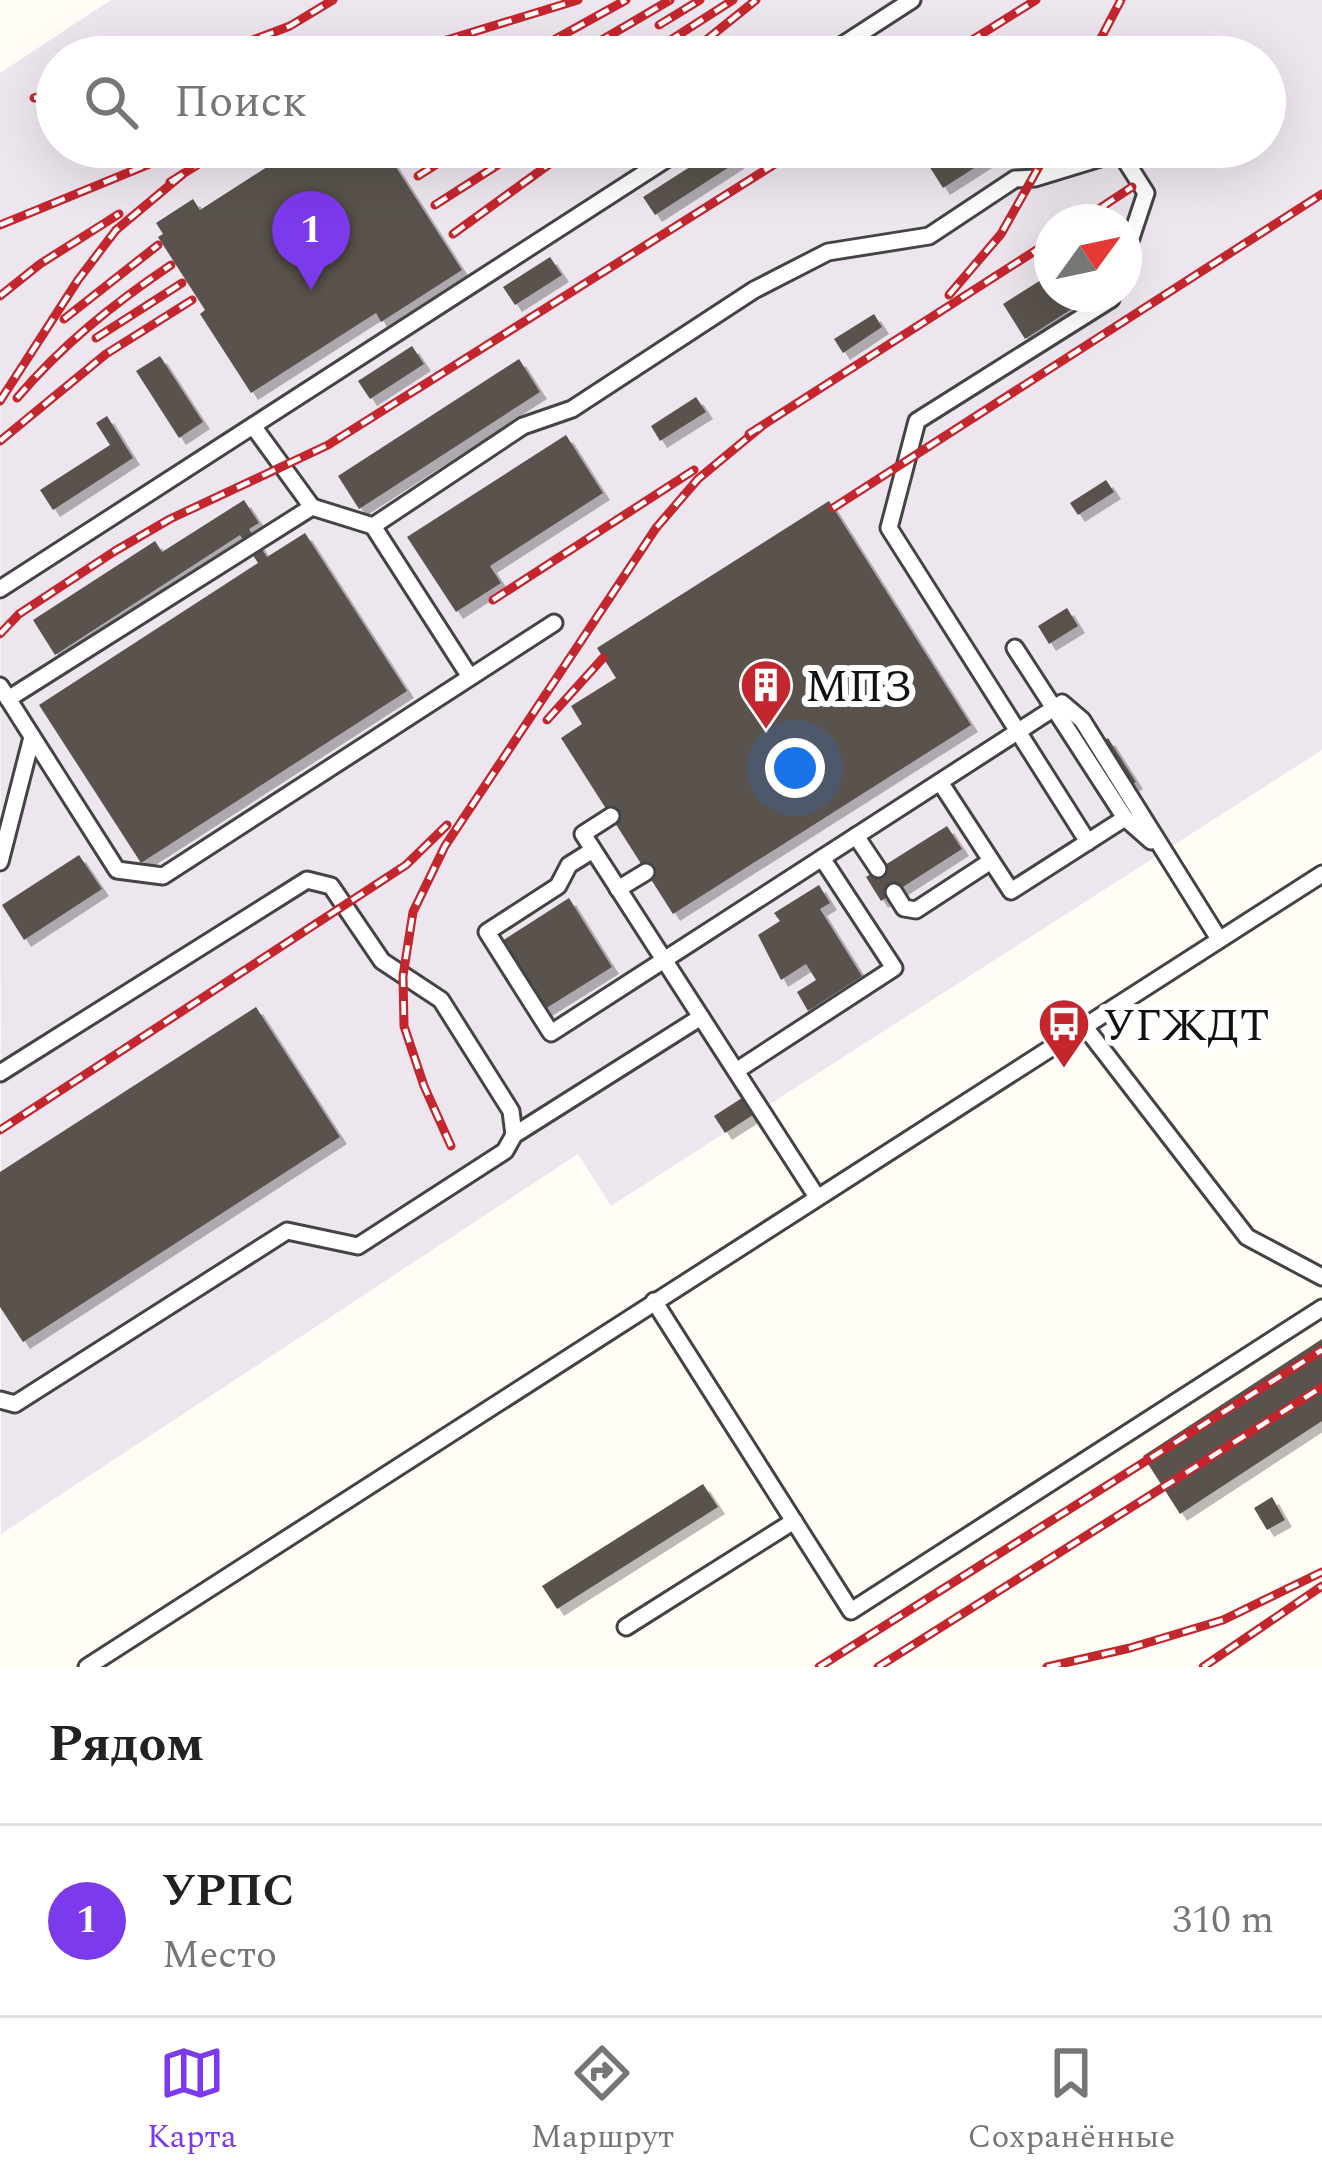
<!DOCTYPE html>
<html lang="ru">
<meta charset="utf-8">
<style>
body{margin:0;font-family:Spectral,serif;background:#f2f2f2;color:#222}
.compass{position:absolute;left:1034px;top:204px;width:108px;height:108px;border-radius:50%;background:#fff;box-shadow:0 12px 48px #0002;rotate:57deg}
.you{position:absolute;left:795px;top:768px;width:42px;height:42px;margin:-30px;border:9px solid #fff;border-radius:50%;background:#1a73e8;box-shadow:0 0 0 18px #1a73e833}
.badge{display:grid;place-items:center;width:78px;height:78px;border-radius:50%;background:#7c3aed;color:#fff;font-size:39px;font-weight:700}
.pin{position:absolute;translate:-50% -99px;filter:drop-shadow(0 3px 6px #0008)}
.pin::after{content:'';position:absolute;top:63px;width:42px;height:36px;background:inherit;clip-path:polygon(0 0,100% 0,50% 100%)}
.list{margin:0;padding:0;list-style:none}
h2{display:flex;justify-content:space-between;align-items:center;height:156px;margin:0;padding:0 48px;font-size:51px}
h2 small{font-size:39px;font-weight:400;color:#767676}
.list li{display:grid;grid-template-columns:78px 1fr auto;gap:36px;align-items:center;box-sizing:border-box;height:192px;padding:0 48px;border-top:3px solid #e0e0e0}
.list b{display:block;font-size:45px;white-space:nowrap}
.list p{margin:0;font-size:39px;white-space:nowrap;color:#767676}
.list em{font-size:39px;font-style:normal;color:#767676}
.icon{flex:none;width:66px;height:66px;fill:none;stroke:currentColor;stroke-width:2;stroke-linecap:round;stroke-linejoin:round}
.map{position:relative;flex:none;width:1322px;height:1667px;overflow:hidden}
.search{position:absolute;background:#fff;box-shadow:0 12px 48px #0002;left:36px;right:36px;top:36px;height:132px;display:flex;align-items:center;gap:30px;box-sizing:border-box;padding:0 42px;border-radius:66px;color:#767676;font-size:45px}
.sheet{height:348px;background:#fff}
nav{display:flex;justify-content:space-around;align-items:center;box-sizing:border-box;height:168px;border-top:3px solid #e0e0e0;background:#fff;font-size:33px;color:#767676}
nav a{display:grid;justify-items:center;gap:6px}
nav .on{color:#7c3aed}
.map>svg:first-child{display:block}
.industrial{fill:#eee6ef;fill-rule:evenodd}
.building{fill:#5a524d;filter:url(#shadow)}
.lines{fill:none;stroke-linecap:round;stroke-linejoin:round}
.minor-casing{stroke:#444;stroke-width:21}
.minor{stroke:#fff;stroke-width:15}
.rail-casing{stroke:#c4262e;stroke-width:9}
.rail{stroke:#fff;stroke-width:4.5;stroke-dasharray:14;stroke-linecap:butt}
.labels{text-anchor:middle;stroke-width:12;stroke-linejoin:round;paint-order:stroke}
.poi-label{font-size:45px;fill:#111;stroke:#fff;text-anchor:start}
</style>
<div class="map">
<svg width="1322" height="1667" viewBox="0 0 1322 1667">
<defs>
<filter id="shadow"><feDropShadow dx="7" dy="7" stdDeviation="0" flood-color="#0004"/></filter>
</defs>
<rect width="100%" height="100%" fill="#fffdf5"/>
<path class="industrial" d="M111,0H1322V750L611,1206L578,1154L1,1534L0,73ZM57,57H1265V147H57ZM1052,222H1124V294H1052Z"/>
<g class="building">
<polygon points="298,147 383,147 462,270 381,322 376,313 251,393 200,314 205,310 158,237 163,234 156,223 193,199 200,210"/>
<polygon points="721,147 727,147 737,162 655,215 643,197"/>
<polygon points="917,147 1007,147 943,188"/>
<polygon points="550,257 562,275 515,305 503,287"/>
<polygon points="1052,273 1052,294 1095,294 1025,339 1003,304"/>
<polygon points="874,314 882,327 843,353 834,339"/>
<polygon points="412,346 424,364 370,399 358,381"/>
<polygon points="160,356 203,422 179,438 136,371"/>
<polygon points="519,359 540,392 359,509 338,476"/>
<polygon points="696,397 706,412 660,441 651,426"/>
<polygon points="107,416 133,458 53,510 40,490 110,445 96,423"/>
<polygon points="566,435 603,493 490,566 501,583 456,612 407,537"/>
<polygon points="1106,480 1114,492 1078,515 1070,503"/>
<polygon points="244,500 259,523 249,529 267,557 305,533 407,691 141,863 39,705 258,563 240,535 55,655 33,620 155,541 162,552"/>
<polygon points="829,501 971,725 673,914 561,738 582,724 571,706 616,678 597,648"/>
<polygon points="1067,608 1078,626 1049,644 1038,626"/>
<polygon points="1108,738 1136,782 1118,793 1090,750"/>
<polygon points="947,826 962,849 881,901 866,877"/>
<polygon points="79,855 102,889 24,940 2,905"/>
<polygon points="819,885 830,903 820,909 862,976 808,1011 797,992 816,980 806,964 781,980 758,935 780,921 774,913"/>
<polygon points="569,898 612,967 545,1009 502,941"/>
<polygon points="256,1007 340,1137 23,1342 0,1307 0,1172"/>
<polygon points="742,1098 753,1115 725,1133 714,1116"/>
<polygon points="1322,1339 1322,1421 1180,1514 1143,1456"/>
<polygon points="703,1484 718,1507 557,1609 542,1586"/>
<polygon points="1272,1497 1285,1520 1267,1530 1254,1508"/>
</g>
<g class="lines">
<g class="minor-casing">
<g id="minor">
<polyline points="824,57 912,0"/>
<polyline points="253,426 312,507"/>
<polyline points="373,526 523,426 572,409 754,290 828,252 929,236 1015,179 1035,178 1120,152 1146,193 1124,259"/>
<polyline points="0,589 685,147"/>
<polyline points="1015,648 1125,818 1151,841"/>
<polyline points="0,686 117,870 163,876 554,623"/>
<polyline points="8,699 312,507 373,526 470,677"/>
<polyline points="940,782 1011,891 1125,818"/>
<polyline points="611,816 583,834 817,1197"/>
<polyline points="856,836 878,869"/>
<polyline points="1088,842 889,528 917,421 1111,299 1112,294"/>
<polyline points="593,850 569,865 558,886 487,932 551,1033 1062,703 1082,720 1219,939"/>
<polyline points="0,862 32,737"/>
<polyline points="618,889 646,872"/>
<polyline points="894,892 904,908 916,910 991,861"/>
<polyline points="1085,1027 1247,1237 1322,1277"/>
<polyline points="736,1071 894,968 822,858"/>
<polyline points="0,1073 307,880 331,886 382,961 441,1000 511,1111 514,1135"/>
<polyline points="654,1301 851,1611 1322,1308"/>
<polyline points="0,1400 15,1404 287,1231 358,1246 505,1151 514,1135 701,1017"/>
<polyline points="626,1627 794,1521"/>
<polyline points="87,1667 1322,874"/>
</g>
</g>
<use href="#minor" class="minor"/>
<g class="rail-casing">
<g id="rail">
<polyline points="659,25 700,0"/>
<polyline points="208,57 290,26 333,0"/>
<polyline points="391,57 578,0"/>
<polyline points="523,57 626,0"/>
<polyline points="573,57 670,0"/>
<polyline points="644,57 733,0"/>
<polyline points="685,57 756,0"/>
<polyline points="945,57 1036,0"/>
<polyline points="1091,57 1121,0"/>
<polyline points="34,98 57,93"/>
<polyline points="407,159 426,147"/>
<polyline points="418,176 464,147"/>
<polyline points="170,182 226,147"/>
<polyline points="435,205 526,147"/>
<polyline points="1079,222 1132,187"/>
<polyline points="0,225 191,147"/>
<polyline points="453,234 573,147"/>
<polyline points="949,295 1001,234 1050,147"/>
<polyline points="0,296 40,264 119,214"/>
<polyline points="64,319 158,245"/>
<polyline points="96,338 182,283"/>
<path d="M17,398C62,345 113,304 171,265"/>
<polyline points="0,401 78,280 116,230 183,174"/>
<polyline points="749,434 1052,240"/>
<polyline points="0,441 106,354 192,300"/>
<polyline points="833,508 1322,194"/>
<polyline points="493,600 694,470"/>
<polyline points="0,634 19,614 115,551 170,519 328,445 802,147"/>
<polyline points="547,720 603,658"/>
<polyline points="0,1130 406,865 447,825"/>
<polyline points="451,1146 424,1086 404,1026 403,976 413,912 445,846 656,528 698,479 762,426"/>
<polyline points="819,1667 1322,1350"/>
<polyline points="878,1667 1322,1387"/>
<polyline points="1047,1667 1130,1648 1223,1620 1322,1572"/>
<polyline points="1203,1667 1322,1586"/>
</g>
</g>
<use href="#rail" class="rail"/>
</g>
<defs>
<g id="building-pin" transform="scale(2.7)"><path d="M0 17L-7.5 6A9.5 9.5 0 1 1 7.5 6Z" fill="#c4262e" stroke="#fff"/><path d="M-4-6H4V6H1V3H-1V6H-4ZM-2.5-4.3h1.7v1.8h-1.7ZM.8-4.3h1.7v1.8H.8ZM-2.5-1h1.7V.8h-1.7ZM.8-1h1.7V.8H.8Z" fill="#fff"/></g>
<g id="bus-pin" transform="scale(2.7)"><path d="M0 17L-7.5 6A9.5 9.5 0 1 1 7.5 6Z" fill="#c4262e" stroke="#fff"/><path d="M-5-6H5V4H4V6H2V4H-2V6H-4V4H-5ZM-3.5-4V0h7V-4ZM-3.5 1.2v1.5H-2V1.2ZM2 1.2v1.5H3.5V1.2Z" fill="#fff"/></g>
</defs>
<g fill-rule="evenodd">
<use href="#building-pin" x="766" y="685"/>
<use href="#bus-pin" x="1064" y="1024"/>
</g>
<g class="labels">
<g class="poi-label">
<text x="805" y="701">МПЗ</text>
<text x="1103" y="1040">УГЖДТ</text>
</g>
</g>
</svg>
<svg class="compass" viewBox="-18 -18 36 36"><path d="M0-13l5 13h-10z" fill="#e53935"/><path d="M0 13l5-13h-10z" fill="#767676"/></svg>
<div class="you"></div>
<div class="pin badge" style="left:311px;top:290px">1</div>
<div class="search"><svg class="icon" aria-label="search" viewBox="0 0 24 24"><circle cx="10" cy="10" r="6"/><path d="M15 15l6 6"/></svg>Поиск</div>
</div>
<section class="sheet">
<h2>Рядом<small></small></h2>
<ul class="list">
<li><span class="badge">1</span><div><b>УРПС</b><p>Место</p></div><em>310 m</em></li>
</ul>
</section>
<nav>
<a class="on"><svg class="icon" aria-label="map" viewBox="0 0 24 24"><path d="M3 6l6-2 6 2 6-2v14l-6 2-6-2-6 2zM9 4v14M15 6v14"/></svg>Карта</a>
<a><svg class="icon" aria-label="directions" viewBox="0 0 24 24"><path d="M12 3l9 9-9 9-9-9zM9 14v-3h6M13 9l2 2-2 2"/></svg>Маршрут</a>
<a><svg class="icon" aria-label="saved" viewBox="0 0 24 24"><path d="M7 4h10v16l-5-4-5 4z"/></svg>Сохранённые</a>
</nav>
